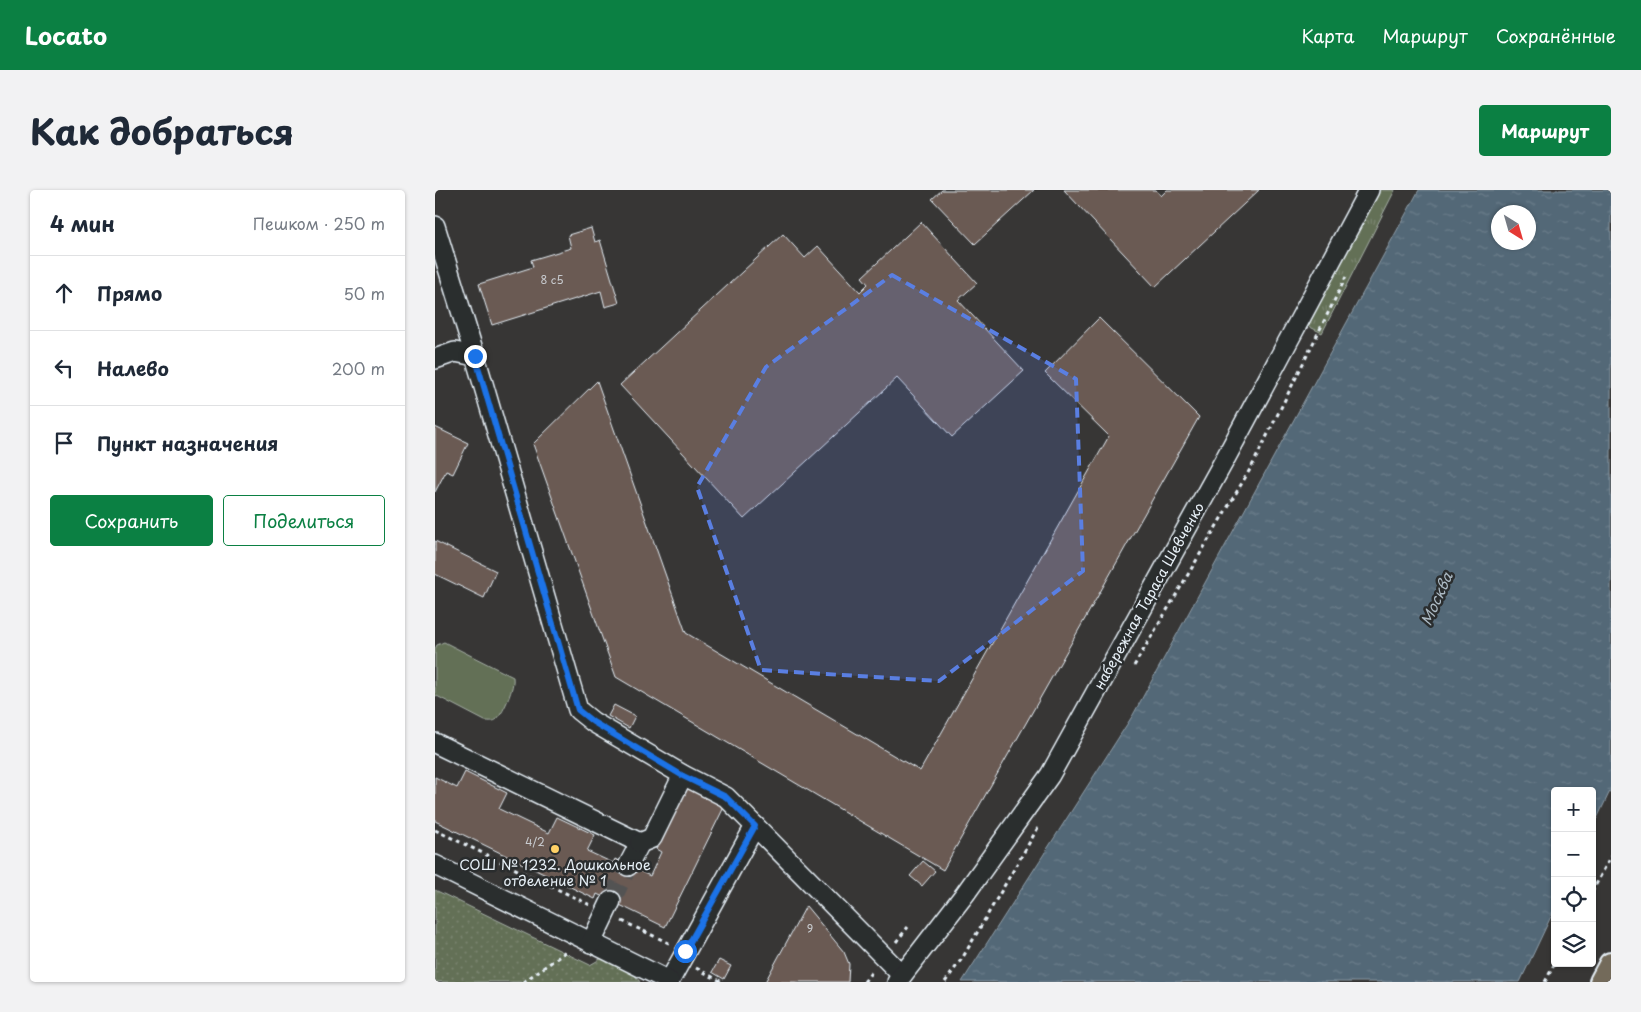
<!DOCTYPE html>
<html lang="ru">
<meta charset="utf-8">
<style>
body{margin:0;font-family:"Playpen Sans",sans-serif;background:#f2f2f3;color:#1f2937}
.controls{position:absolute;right:15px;bottom:15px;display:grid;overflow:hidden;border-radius:5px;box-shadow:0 1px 4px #0004}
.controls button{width:45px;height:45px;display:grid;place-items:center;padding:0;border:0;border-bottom:1px solid #e0e1e3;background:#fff;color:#1f2937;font:25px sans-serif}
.compass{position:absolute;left:1056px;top:15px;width:45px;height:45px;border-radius:50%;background:#fff;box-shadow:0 1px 4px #0004;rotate:143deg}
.stop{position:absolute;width:15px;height:15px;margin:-11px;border:4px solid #1a73e8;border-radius:50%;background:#fff}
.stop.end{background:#1a73e8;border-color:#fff;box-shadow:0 1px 5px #0008}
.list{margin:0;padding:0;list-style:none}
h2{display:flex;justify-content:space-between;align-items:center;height:65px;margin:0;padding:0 20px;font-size:21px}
h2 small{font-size:16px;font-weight:400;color:#747a83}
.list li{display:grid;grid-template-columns:32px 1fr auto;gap:15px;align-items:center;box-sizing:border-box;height:75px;padding:0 20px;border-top:1px solid #e0e1e3}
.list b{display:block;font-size:19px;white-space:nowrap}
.list em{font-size:16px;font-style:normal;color:#747a83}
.actions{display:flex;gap:10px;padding:15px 20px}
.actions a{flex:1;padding:11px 0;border:1px solid #0b8043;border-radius:5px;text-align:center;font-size:18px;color:#0b8043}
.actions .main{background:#0b8043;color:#fff}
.icon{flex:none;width:28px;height:28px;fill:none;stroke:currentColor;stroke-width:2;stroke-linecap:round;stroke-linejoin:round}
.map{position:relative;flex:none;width:1176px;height:792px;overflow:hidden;border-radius:5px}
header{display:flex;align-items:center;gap:30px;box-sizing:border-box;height:70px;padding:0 25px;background:#0b8043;color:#fff}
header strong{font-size:24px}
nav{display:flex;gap:28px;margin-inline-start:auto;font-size:18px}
.intro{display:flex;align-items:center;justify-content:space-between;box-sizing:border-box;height:120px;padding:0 30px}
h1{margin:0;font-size:35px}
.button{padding:12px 22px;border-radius:5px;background:#0b8043;color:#fff;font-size:18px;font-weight:700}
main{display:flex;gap:30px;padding:0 30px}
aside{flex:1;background:#fff;border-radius:5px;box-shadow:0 1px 4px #0004}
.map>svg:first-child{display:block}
.grass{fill:url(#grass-tufts);stroke:#a6b0a7}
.park{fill:url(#park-dots);stroke:#a6b0a7}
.pitch{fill:#636f56;stroke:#a6b0a7}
.water{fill:url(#water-ripples);stroke:#8f9fab;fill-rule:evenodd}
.building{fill:#6a5a53;stroke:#e8f1f8}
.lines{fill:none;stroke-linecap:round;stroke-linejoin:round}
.minor-tunnel{stroke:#525252;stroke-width:19;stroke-dasharray:19 9;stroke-linecap:butt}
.minor-casing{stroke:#e8f1f8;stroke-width:22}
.major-casing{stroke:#e8f1f8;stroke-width:28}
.path{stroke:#e8f1f8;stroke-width:3;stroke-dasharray:4 4;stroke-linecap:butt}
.minor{stroke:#2a2d2e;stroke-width:19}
.major{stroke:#736b5a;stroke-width:24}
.route{stroke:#1a73e8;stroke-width:6}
.marked{fill:#5a7fe2;fill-opacity:0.2;stroke:#5a7fe2;stroke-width:4;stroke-dasharray:10 6;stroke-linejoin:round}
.poi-dot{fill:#ffd166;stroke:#2a2d2e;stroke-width:2}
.labels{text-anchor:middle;stroke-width:5;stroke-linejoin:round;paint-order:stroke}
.number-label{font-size:11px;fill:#c8cbcf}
.street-label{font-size:14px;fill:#e8f1f8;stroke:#2a2d2e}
.poi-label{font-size:14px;fill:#e8f1f8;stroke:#2a2d2e}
.water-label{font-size:15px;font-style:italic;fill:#acbac4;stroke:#2a2d2e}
</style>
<header>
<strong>Locato</strong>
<nav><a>Карта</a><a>Маршрут</a><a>Сохранённые</a></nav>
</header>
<div class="intro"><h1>Как добраться</h1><a class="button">Маршрут</a></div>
<main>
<aside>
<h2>4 мин<small>Пешком · 250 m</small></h2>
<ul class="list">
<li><svg class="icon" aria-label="ahead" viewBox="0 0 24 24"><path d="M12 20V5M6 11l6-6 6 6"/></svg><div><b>Прямо</b></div><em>50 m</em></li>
<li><svg class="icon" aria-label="left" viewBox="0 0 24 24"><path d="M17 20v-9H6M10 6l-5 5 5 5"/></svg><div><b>Налево</b></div><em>200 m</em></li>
<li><svg class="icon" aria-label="arrive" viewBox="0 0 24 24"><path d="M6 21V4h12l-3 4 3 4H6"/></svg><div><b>Пункт назначения</b></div></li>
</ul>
<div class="actions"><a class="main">Сохранить</a><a>Поделиться</a></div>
</aside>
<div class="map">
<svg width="1176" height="792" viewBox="0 0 1176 792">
<defs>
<pattern id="grass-tufts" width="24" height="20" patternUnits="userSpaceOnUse" patternTransform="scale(1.25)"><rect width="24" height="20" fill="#636f56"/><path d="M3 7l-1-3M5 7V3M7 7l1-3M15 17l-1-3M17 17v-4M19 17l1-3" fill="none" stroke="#79846f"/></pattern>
<pattern id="park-dots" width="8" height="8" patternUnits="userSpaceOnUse" patternTransform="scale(1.25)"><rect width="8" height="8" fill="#636f56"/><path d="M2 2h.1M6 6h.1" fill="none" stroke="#79846f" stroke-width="1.8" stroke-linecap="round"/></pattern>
<pattern id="water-ripples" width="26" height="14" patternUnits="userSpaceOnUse" patternTransform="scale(1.25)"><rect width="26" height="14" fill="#536877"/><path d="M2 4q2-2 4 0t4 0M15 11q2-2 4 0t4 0" fill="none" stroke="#6c7e8b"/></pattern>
</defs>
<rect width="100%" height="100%" fill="#373635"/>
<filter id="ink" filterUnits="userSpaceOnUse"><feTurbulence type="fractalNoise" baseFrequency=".02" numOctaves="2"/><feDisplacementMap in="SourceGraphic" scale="10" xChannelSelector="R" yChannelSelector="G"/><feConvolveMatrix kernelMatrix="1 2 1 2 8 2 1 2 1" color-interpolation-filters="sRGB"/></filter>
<g filter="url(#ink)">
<polygon class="grass" points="943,0 960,0 887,143 873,136"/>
<polygon class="park" points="0,700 155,775 167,768 197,782 205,792 0,792"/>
<path class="pitch" d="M9,452L78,487C80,496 69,522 62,529C59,532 55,531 50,531L0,505V459L2,455Z"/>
<path class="water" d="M984,0H1176V599L1157,639V601H1120V718L1085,792H527L698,525ZM1064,22H1094V52H1064Z"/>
<g class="building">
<polygon points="507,0 599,0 540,54 497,9"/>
<polygon points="629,0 721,0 726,6 732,0 824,0 720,97"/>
<polygon points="486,32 542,93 523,110 589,181 517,247 462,188 309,329 185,195 348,44 370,68 383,56 425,102 433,94 427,87"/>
<polygon points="156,38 160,52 165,50 184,113 170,117 166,101 57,135 44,94 98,77 96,70 136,58 133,45"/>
<polygon points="664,128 764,227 508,680 181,487 98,254 162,191 251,443 485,581 674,246 610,183"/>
<polygon points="0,237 33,253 18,284 11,281 0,302"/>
<polygon points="0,351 61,381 49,408 0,384"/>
<polygon points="179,515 200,526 194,538 173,526"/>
<polygon points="30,582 72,603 64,619 114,643 122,627 160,645 152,661 178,673 180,669 215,686 226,662 221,659 253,595 291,613 230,737 162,704 160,709 0,631 0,587 22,598"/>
<polygon points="488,671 500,681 487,696 475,686"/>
<polygon points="371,716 409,762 414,774 413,792 330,792"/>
<polygon points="284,770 296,776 289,789 277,782"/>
</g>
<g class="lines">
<polyline class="minor-tunnel" points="176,711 193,676"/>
<g class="minor-casing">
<g id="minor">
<polyline points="0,36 40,166"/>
<polyline points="0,169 20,162 40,166 143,520 158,532 248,585 291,607 320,636 234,792"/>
<polyline points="0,553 205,653 193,676"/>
<polyline points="320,636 467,785"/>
<polyline points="205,653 217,648 248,585"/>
<polyline points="0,675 234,791"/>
<polyline points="156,753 176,711"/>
<polyline points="462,792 530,704 615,585 789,271 934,0"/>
</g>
</g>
<g class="major-casing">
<polyline id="major" points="1167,792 1176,775"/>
</g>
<g class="path">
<polyline points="699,476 817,276 911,87"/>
<polyline points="0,640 155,715"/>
<polyline points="1157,702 1176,666"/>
<polyline points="187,731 236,754"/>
<polyline points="461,752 473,737"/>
<polyline points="261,778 287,792"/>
<polyline points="88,792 128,764 131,759"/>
<polyline points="429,792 438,780"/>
<polyline points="510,792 528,767 604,636"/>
<polyline points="1110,792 1120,773"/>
</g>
<use href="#minor" class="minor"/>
<use href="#major" class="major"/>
</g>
</g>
<g class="lines" filter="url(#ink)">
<polyline class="route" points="40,166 143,520 158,532 248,586 291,607 320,636 250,761"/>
</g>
<path class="marked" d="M457,85L641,189L648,381L504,491L326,480L262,297L331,177Z"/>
<circle class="poi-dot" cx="120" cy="659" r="5"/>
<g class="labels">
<g class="number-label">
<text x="117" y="94">8 с5</text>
<text x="100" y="656">4/2</text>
<text x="375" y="743">9</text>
</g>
<g class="street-label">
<text transform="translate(714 406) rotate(-61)" y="5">набережная Тараса Шевченко</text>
</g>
<g class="poi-label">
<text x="120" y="680">СОШ № 1232. Дошкольное<tspan x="120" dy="16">отделение № 1</tspan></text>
</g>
<g class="water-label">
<text transform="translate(1002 409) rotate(-66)" y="5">Москва</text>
</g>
</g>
</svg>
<div class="controls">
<button>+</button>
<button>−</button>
<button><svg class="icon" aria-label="locate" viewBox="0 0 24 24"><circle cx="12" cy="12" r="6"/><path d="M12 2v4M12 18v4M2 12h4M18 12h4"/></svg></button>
<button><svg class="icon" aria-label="layers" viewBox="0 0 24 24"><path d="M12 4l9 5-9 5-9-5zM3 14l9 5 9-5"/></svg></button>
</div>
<svg class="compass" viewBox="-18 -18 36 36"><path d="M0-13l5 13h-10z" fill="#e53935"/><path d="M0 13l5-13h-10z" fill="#747a83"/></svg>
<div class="stop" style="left:250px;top:761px"></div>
<div class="stop end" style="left:40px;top:166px"></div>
</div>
</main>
